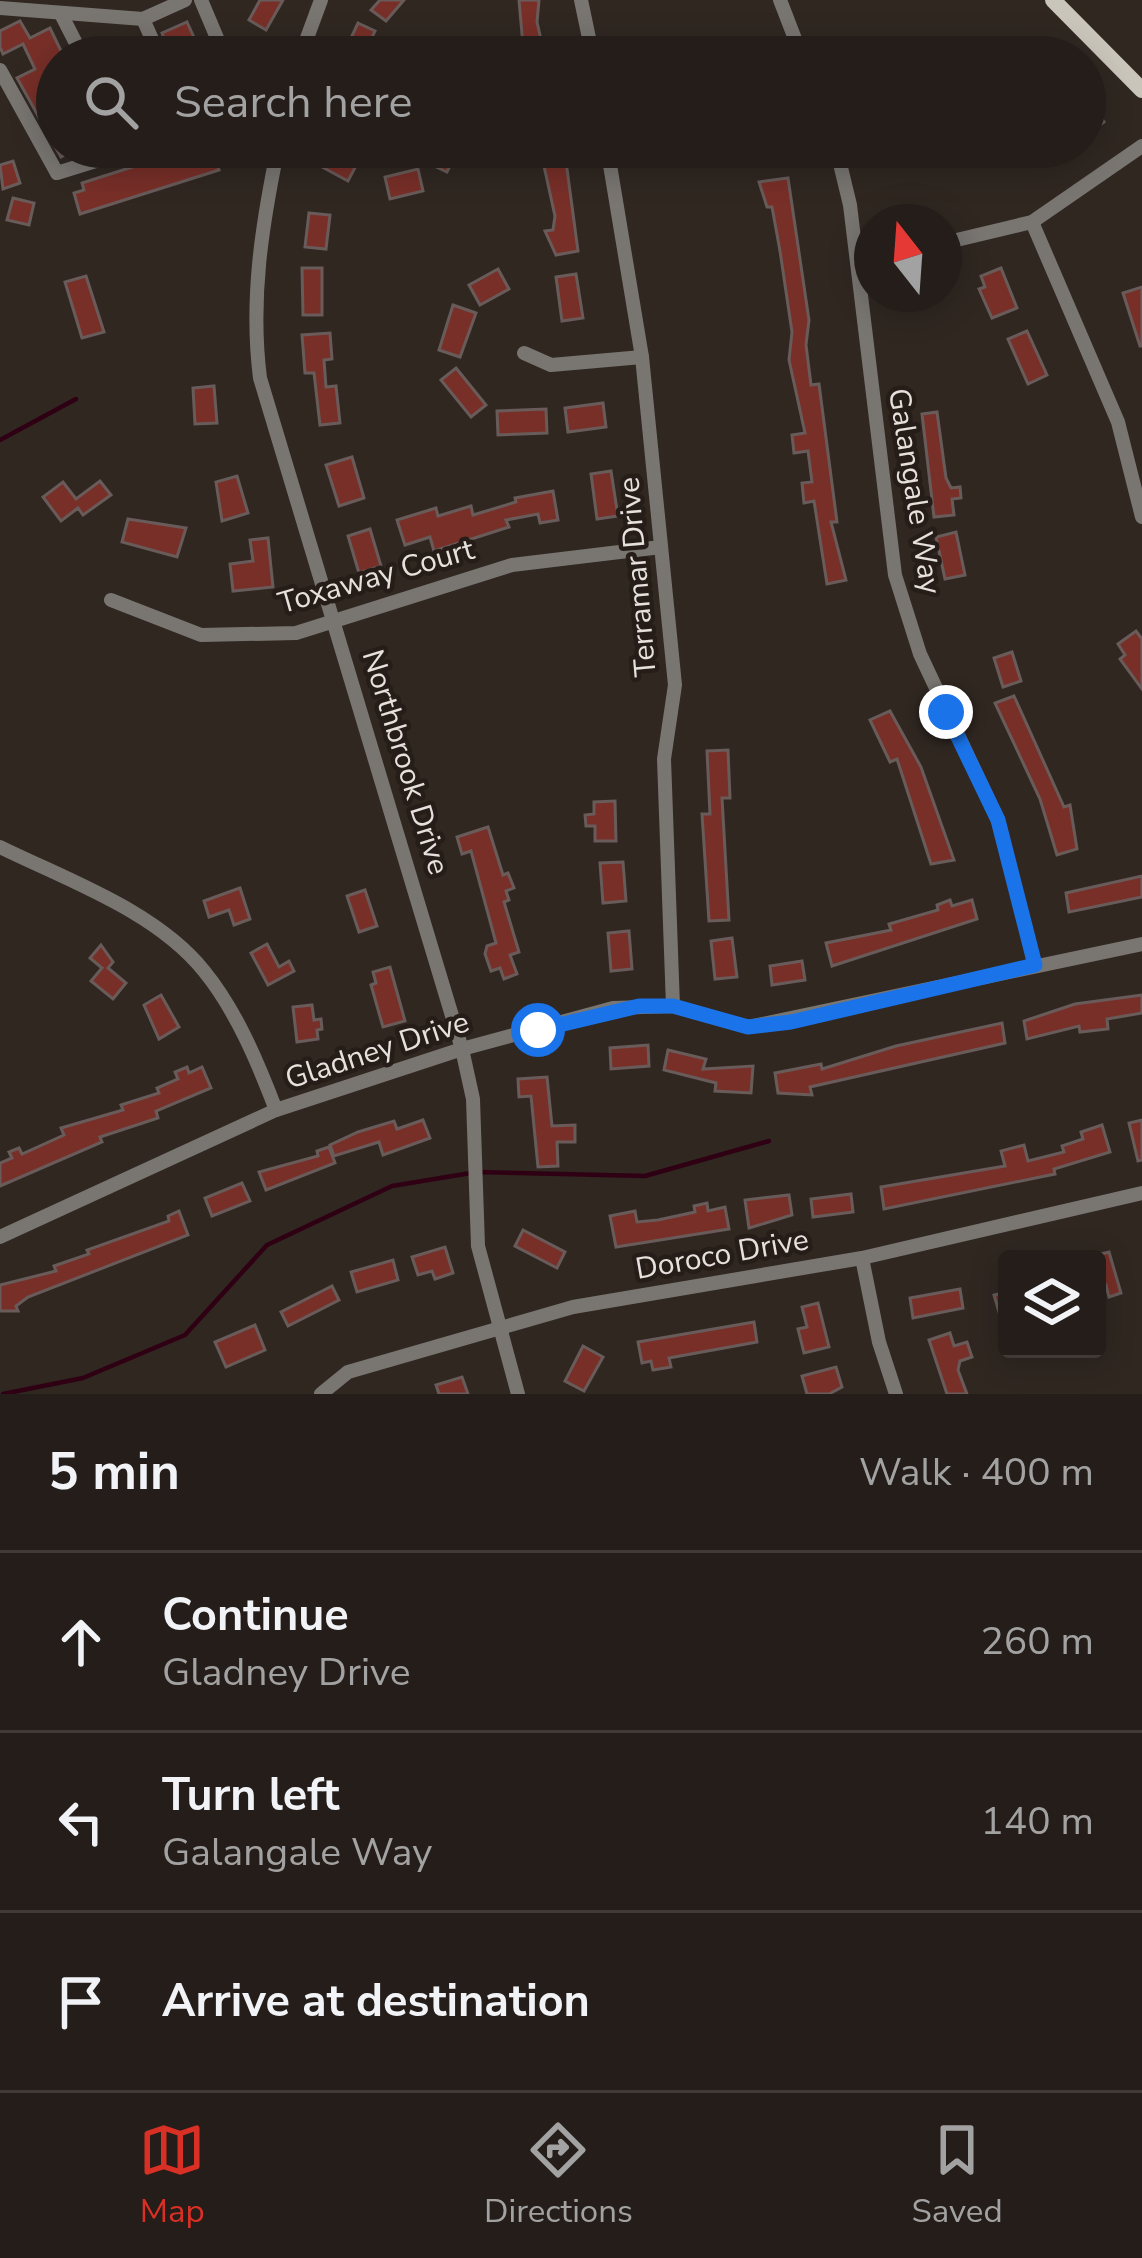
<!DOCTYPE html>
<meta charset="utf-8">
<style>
body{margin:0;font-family:"Nunito Sans",sans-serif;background:#302a26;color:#f1f3f6}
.controls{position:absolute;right:36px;bottom:36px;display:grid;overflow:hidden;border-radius:12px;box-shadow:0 6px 30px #0003}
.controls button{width:108px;height:108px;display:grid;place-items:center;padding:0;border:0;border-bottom:3px solid #413b38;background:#241d19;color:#f1f3f6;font:60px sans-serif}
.compass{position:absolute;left:854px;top:204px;width:108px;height:108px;border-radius:50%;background:#241d19;box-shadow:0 6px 30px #0003;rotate:343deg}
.stop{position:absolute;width:36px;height:36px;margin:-27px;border:9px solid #1a73e8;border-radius:50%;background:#fff}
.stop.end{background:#1a73e8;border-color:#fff;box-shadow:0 3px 12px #0008}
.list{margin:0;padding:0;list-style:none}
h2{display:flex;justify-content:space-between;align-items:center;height:156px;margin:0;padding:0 48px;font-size:51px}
h2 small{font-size:39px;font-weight:400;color:#a3a2a2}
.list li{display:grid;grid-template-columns:78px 1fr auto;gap:36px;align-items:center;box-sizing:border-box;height:180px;padding:0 48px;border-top:3px solid #413b38}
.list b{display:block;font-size:45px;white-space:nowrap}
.list p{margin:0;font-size:39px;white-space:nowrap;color:#a3a2a2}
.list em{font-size:39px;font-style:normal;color:#a3a2a2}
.icon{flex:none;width:66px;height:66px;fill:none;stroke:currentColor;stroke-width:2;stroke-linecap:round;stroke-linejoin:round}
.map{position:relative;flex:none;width:1142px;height:1394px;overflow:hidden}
.search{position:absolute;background:#241d19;box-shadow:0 6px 30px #0003;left:36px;right:36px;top:36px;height:132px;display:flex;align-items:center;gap:30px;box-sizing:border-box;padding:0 42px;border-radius:66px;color:#a3a2a2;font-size:45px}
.sheet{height:696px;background:#241d19}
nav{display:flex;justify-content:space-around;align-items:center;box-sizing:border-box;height:168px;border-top:3px solid #413b38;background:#241d19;font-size:33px;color:#a3a2a2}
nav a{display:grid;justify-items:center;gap:6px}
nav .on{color:#d93025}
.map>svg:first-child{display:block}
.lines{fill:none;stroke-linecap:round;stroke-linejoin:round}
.stream{stroke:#2f0013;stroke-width:4.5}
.building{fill:#782f28;stroke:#685b59;stroke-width:3}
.minor{stroke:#797672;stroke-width:14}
.major{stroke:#cac5bb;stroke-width:16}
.route{stroke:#1a73e8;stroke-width:15}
.labels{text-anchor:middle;stroke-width:9;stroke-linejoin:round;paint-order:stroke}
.street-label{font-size:30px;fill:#e7e1dd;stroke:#261d18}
</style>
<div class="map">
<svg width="1142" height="1394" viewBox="0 0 1142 1394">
<rect width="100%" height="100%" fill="#302721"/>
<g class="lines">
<g class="stream">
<polyline points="0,440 76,399"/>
<polyline points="3,1394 83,1378 185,1335 267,1245 392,1186 477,1172 645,1176 769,1141"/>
</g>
</g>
<g class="building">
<polygon points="260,0 283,0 266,30 249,20"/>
<polygon points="380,0 404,0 386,21 371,10"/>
<polygon points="519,0 539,0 537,22 545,57 524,57"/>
<polygon points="20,21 30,38 50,28 64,57 57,57 57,147 78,147 61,157 17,78 35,69 23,44 3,54 0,47 0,31"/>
<polygon points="187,22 203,57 171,57 162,33"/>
<polygon points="358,23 375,31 363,57 352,57 344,53"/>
<polygon points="1092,106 1104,122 1085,136 1085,111"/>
<polygon points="195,147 234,149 214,156 219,170 80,214 74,193 84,190 82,183"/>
<polygon points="435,147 459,147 447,172 428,163"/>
<polygon points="332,149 358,162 348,181 322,167"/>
<polygon points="565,154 578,251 556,255 545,231 553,230 555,216 542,157"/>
<polygon points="13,161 20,183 3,189 0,165"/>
<polygon points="418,169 423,191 390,199 385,177"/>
<polygon points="788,178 809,320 806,345 811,385 819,384 837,522 831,522 846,580 827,584 814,501 804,503 802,483 812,482 808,451 794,453 792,435 805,433 789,360 792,332 780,251 772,207 767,207 759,182"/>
<polygon points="13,198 34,203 29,225 7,220"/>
<polygon points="309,213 330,215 326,249 305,247"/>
<polygon points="302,268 322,268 322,315 303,315"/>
<polygon points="1001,268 1017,308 992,318 979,289 985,287 981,276"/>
<polygon points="498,269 509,289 480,305 469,285"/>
<polygon points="576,274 583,318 562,321 556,277"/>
<polygon points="86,276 104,332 82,338 65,282"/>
<polygon points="1142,287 1142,346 1140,346 1123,293"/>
<polygon points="453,305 476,313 460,357 439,350"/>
<polygon points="1027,331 1047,375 1028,384 1008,339"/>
<polygon points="330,333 332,359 324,360 326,387 336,386 340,423 320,425 314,373 305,373 302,335"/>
<polygon points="456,368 486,405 471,417 441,380"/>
<polygon points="214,386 217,423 195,424 193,388"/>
<polygon points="603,403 606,427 568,432 565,408"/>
<polygon points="546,409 547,433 498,435 497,411"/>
<polygon points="937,412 946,478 951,488 960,487 961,498 952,499 954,515 934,517 922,414"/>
<polygon points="352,457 364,498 339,506 326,465"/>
<polygon points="611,471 618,516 597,519 591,474"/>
<polygon points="237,476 248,513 222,521 216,482"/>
<polygon points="100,481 111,495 83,515 78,508 61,521 43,497 63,482 76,499"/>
<polygon points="553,491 558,520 540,523 538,514 506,520 509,527 434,551 430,537 405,545 397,520 436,508 438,516 471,506 473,515 516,502 515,498"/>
<polygon points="128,519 186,528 177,557 122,542"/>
<polygon points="370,529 381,566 359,573 348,536"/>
<polygon points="956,532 965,575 945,579 936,537"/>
<polygon points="268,538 273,587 233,591 230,564 253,561 250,540"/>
<polygon points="1136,631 1142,639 1142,689 1120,659 1125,655 1118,644"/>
<polygon points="1012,652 1021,681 1003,687 994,658"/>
<polygon points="1014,696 1064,807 1070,805 1077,849 1057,855 1040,799 995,703"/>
<polygon points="890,711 921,767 954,860 931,864 897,759 890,762 870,720"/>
<polygon points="728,750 730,798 722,798 729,920 709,921 702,814 710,814 707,751"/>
<polygon points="615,801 616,841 595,841 595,826 586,826 585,815 594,814 594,802"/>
<polygon points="488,827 503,875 508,873 514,888 506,891 509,900 504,902 519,952 510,955 517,974 504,979 500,968 491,971 485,954 487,946 496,943 471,851 462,854 457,837"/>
<polygon points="623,862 626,901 603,903 600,863"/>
<polygon points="1142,876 1142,897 1069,912 1066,893"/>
<polygon points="240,888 250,919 234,925 229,910 209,917 204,901"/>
<polygon points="365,890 377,926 359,932 347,896"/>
<polygon points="950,900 952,906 972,900 977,919 832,966 826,943 891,930 889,924 938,910 937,905"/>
<polygon points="629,931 632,969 611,971 608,933"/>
<polygon points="732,938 737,977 715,979 711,941"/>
<polygon points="267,944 279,967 289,961 294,971 268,985 251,953"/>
<polygon points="101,945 113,962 108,968 126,983 113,999 91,981 102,968 90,958"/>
<polygon points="802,961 805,980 772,985 770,966"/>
<polygon points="390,967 405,1021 383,1027 371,985 376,983 373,972"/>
<polygon points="161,995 179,1027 159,1039 144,1005"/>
<polygon points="1142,995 1142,1013 1107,1019 1108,1029 1080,1032 1079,1026 1027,1039 1024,1021 1075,1004"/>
<polygon points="312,1005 314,1020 321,1019 322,1029 317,1030 318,1039 297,1042 293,1007"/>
<polygon points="1002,1023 1005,1043 810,1087 812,1095 778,1093 775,1073 821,1064 822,1069 896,1046"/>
<polygon points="648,1045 649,1066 611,1069 610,1048"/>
<polygon points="668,1050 706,1059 703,1069 753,1066 751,1093 715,1091 716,1083 664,1070"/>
<polygon points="187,1067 189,1073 202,1067 211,1088 156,1111 158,1118 100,1137 102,1142 0,1186 0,1163 12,1158 9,1152 19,1148 22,1154 64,1135 61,1128 123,1110 121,1105 159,1093 157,1088 178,1079 175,1072"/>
<polygon points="547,1077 552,1126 575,1125 575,1142 557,1142 558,1166 538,1167 531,1096 519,1097 518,1079"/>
<polygon points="423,1120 430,1138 383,1155 379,1142 334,1156 330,1145 358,1132 394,1121 397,1129"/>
<polygon points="1142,1120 1142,1160 1138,1161 1129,1123"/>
<polygon points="1102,1125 1110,1152 1054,1169 1055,1174 884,1209 881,1187 1005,1166 1001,1151 1024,1145 1028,1161 1064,1152 1062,1146 1083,1139 1081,1132"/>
<polygon points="329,1147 335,1163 266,1190 259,1172 318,1156 317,1151"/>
<polygon points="242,1183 250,1201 212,1216 205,1198"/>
<polygon points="851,1194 853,1212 813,1217 811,1199"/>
<polygon points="789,1195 792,1215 749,1228 745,1200"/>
<polygon points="707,1203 708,1211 725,1207 729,1229 616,1247 610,1216 635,1211 637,1222 658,1220 695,1212 694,1206"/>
<polygon points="179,1211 188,1235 28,1297 16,1306 18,1311 0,1311 0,1285 56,1271 54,1266 89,1254 87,1250 169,1221 168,1216"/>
<polygon points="523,1230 565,1252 557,1268 515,1246"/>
<polygon points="445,1247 453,1273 435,1279 432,1271 418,1275 412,1257"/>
<polygon points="1109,1252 1121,1293 1109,1297 1106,1285 1097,1288 1097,1255"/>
<polygon points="393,1260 398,1280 357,1292 351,1272"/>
<polygon points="332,1286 339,1300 288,1326 281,1312"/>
<polygon points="960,1289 963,1308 913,1318 910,1298"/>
<polygon points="1007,1292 1007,1329 1004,1329 994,1295"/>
<polygon points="818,1303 829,1347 804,1353 798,1329 807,1327 802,1307"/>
<polygon points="754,1322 757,1342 669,1358 671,1367 653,1370 651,1361 642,1363 638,1342"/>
<polygon points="255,1325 265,1350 226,1367 215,1342"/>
<polygon points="950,1333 954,1346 967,1342 972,1357 960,1361 958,1370 967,1394 947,1394 929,1340"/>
<polygon points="583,1346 603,1357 584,1391 565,1381"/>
<polygon points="836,1367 842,1387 829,1394 807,1394 802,1376"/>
<polygon points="462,1377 468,1394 439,1394 436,1385"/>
</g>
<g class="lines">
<g class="minor">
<polyline points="201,0 225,57"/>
<polyline points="581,0 593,57"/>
<polyline points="780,0 802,57"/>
<polyline points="0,8 143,19 185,0"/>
<polyline points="61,14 83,57"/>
<polyline points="143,19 160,57"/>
<polyline points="300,57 321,0"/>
<polyline points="0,70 57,173 141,147"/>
<path d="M278,147C262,225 250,299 260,378L462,1049L473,1099L478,1246L518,1394"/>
<polyline points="607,147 642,357 675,685 664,759 673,1006"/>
<polyline points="836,147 850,205 895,575 920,654 998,820 1035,965"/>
<polyline points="1032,222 1118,422 1142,517"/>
<polyline points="944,243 1032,222 1142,146"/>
<polyline points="524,353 551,365 642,357"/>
<polyline points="111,600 201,635 296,633 512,565 661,547"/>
<path d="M0,847C67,880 156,911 204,971C236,1010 258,1063 276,1110"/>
<polyline points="0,1237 276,1110 462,1049 613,1008 673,1006 748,1027 1142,944"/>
<polyline points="862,1258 879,1342 896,1394"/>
<polyline points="321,1394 348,1372 573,1307 862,1258 1142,1193"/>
</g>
<polyline class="major" points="1053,0 1142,90"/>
</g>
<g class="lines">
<polyline class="route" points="538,1030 639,1006 673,1006 748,1027 791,1022 1035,965 998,820 946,712"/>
</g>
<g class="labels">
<g class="street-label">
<text transform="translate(915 491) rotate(81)" y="10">Galangale Way</text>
<text transform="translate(376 576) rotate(-16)" y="10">Toxaway Court</text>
<text transform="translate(637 577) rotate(-95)" y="10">Terramar Drive</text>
<text transform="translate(406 762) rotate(73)" y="10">Northbrook Drive</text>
<text transform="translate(377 1050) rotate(-18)" y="10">Gladney Drive</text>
<text transform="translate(722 1254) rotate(-10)" y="10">Doroco Drive</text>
</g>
</g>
</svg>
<div class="controls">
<button><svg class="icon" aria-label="layers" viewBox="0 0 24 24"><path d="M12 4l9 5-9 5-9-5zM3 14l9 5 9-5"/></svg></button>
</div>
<svg class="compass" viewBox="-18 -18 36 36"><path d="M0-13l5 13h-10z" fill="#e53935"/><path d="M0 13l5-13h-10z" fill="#a3a2a2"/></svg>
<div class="stop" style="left:538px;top:1030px"></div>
<div class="stop end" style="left:946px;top:712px"></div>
<div class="search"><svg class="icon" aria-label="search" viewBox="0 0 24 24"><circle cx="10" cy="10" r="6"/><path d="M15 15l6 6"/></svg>Search here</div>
</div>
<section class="sheet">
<h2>5 min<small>Walk · 400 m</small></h2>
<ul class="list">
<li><svg class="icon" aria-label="ahead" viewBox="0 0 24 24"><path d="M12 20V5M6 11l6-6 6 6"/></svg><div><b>Continue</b><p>Gladney Drive</p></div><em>260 m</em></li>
<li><svg class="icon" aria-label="left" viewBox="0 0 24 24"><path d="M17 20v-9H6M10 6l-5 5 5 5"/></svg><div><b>Turn left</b><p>Galangale Way</p></div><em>140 m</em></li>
<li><svg class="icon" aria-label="arrive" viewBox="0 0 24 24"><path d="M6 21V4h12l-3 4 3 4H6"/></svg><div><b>Arrive at destination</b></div></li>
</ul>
</section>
<nav>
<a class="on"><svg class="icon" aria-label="map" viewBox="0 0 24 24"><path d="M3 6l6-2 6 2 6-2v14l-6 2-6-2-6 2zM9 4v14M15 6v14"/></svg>Map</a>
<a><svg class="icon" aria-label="directions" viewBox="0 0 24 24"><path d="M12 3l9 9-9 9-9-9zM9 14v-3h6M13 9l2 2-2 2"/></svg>Directions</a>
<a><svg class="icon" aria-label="saved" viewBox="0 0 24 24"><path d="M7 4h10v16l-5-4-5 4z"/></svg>Saved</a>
</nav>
